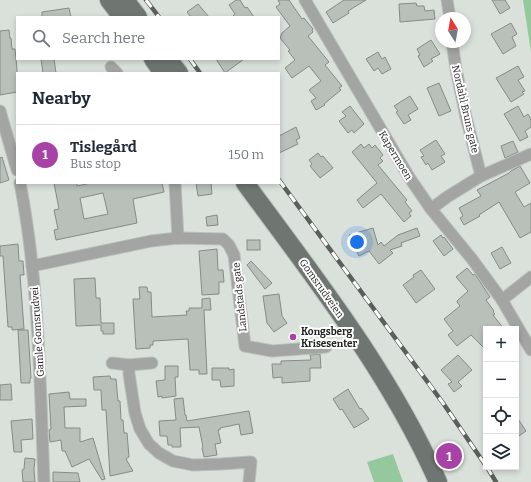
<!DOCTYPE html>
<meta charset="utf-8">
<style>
body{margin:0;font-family:Bitter,serif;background:#f2f2f3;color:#1f2937}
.controls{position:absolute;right:12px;bottom:12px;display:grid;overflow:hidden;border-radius:0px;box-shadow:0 2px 6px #0003}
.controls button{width:36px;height:36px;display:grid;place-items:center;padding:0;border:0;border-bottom:1px solid #e0e1e3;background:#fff;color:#1f2937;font:20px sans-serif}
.compass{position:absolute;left:435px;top:12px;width:36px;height:36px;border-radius:50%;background:#fff;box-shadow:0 2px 6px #0003;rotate:349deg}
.you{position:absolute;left:357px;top:242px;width:14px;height:14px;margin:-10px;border:3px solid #fff;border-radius:50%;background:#1a73e8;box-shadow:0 0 0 6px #1a73e833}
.badge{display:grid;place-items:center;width:26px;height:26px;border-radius:50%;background:#a942a6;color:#fff;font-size:13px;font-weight:700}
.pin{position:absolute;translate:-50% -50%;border:2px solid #fff;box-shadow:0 1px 4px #0006}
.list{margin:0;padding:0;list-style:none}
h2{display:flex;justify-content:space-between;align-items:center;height:52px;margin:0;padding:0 16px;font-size:17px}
h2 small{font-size:13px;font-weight:400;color:#747a83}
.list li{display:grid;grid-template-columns:26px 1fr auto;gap:12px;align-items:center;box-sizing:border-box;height:60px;padding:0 16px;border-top:1px solid #e0e1e3}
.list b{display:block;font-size:15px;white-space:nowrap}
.list p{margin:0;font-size:13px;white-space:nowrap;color:#747a83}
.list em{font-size:13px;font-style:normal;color:#747a83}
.icon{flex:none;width:22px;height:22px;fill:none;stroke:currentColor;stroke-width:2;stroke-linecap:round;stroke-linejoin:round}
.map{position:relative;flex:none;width:531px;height:482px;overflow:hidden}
.search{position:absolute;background:#fff;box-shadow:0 2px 6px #0003;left:16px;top:16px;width:264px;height:44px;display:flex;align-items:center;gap:10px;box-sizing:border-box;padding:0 14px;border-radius:0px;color:#747a83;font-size:15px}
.panel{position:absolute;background:#fff;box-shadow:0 2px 6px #0003;left:16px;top:72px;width:264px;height:112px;border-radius:0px}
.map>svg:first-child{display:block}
.green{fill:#95c89c}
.building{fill:#b9c0ba;stroke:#858c86;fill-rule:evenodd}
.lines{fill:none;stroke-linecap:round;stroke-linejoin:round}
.minor-casing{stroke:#b9bfb9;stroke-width:13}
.primary-casing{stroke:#b9bfb9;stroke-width:20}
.minor{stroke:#a2a5a2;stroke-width:11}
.primary{stroke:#6f7570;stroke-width:18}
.rail-casing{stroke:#5a5f5a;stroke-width:4.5}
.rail{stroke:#fff;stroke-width:3;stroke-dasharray:9;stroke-linecap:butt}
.poi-dot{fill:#a942a6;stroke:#fff;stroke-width:1.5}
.labels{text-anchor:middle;stroke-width:4;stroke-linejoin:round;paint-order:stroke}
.street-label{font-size:10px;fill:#202320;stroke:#fff}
.poi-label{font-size:10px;font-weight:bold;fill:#202320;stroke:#fff;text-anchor:start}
</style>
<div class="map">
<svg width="531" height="482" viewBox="0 0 531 482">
<rect width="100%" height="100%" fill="#dae1da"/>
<g class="green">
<polygon points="523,0 531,0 531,52"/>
<polygon points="393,454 403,482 374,482 367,462"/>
</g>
<g class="building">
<polygon points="236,0 240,0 245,8 247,7 254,17 232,17 235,14 229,5"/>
<polygon points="278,0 289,0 302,19 304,18 313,29 312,30 313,32 308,36 329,62 325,65 342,86 339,88 341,90 324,104 325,105 316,110 311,101 316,98 309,90 321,81 309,66 292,78 285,68 295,60 288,51 290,50 280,38 282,33 290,26 276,7 280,4"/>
<polygon points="344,0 366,0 348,11 349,13 333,23 326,12"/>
<polygon points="492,0 505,0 510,8 500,14"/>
<polygon points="416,3 417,6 424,6 425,11 434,10 435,19 400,22 399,4"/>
<polygon points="198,4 209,17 191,17 187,12"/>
<polygon points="69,8 71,17 42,17 42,12"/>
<polygon points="511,23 517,34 512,37 516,46 503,54 491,34"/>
<polygon points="9,30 10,38 11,38 12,49 15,49 17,69 17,92 0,95 0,31"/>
<polygon points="431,40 440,54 431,59 433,61 424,67 418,56 420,55 417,49"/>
<polygon points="378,52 382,59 385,57 391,69 382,74 378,68 374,71 366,59"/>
<polygon points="41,59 54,59 56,73 43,73"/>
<polygon points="216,59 244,59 225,73"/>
<polygon points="518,66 524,77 518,80 525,91 522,92 524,94 511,102 496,78"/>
<polygon points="439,83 451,111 439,116 427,88"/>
<polygon points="410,96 418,109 408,115 411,120 404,124 396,112 398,111 394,106"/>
<polygon points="350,106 364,124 354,133 352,130 348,133 339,121 346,116 342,112"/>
<polygon points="518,106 524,117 528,114 531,119 531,127 525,131 528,137 520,141 504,114"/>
<polygon points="296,127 300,138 296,140 298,144 279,153 279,136"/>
<polygon points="436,140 445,154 441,156 445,162 432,170 428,163 426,165 421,157 424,156 420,150"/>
<polygon points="513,141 518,152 505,158 501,146"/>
<polygon points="361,144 364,148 369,144 372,148 375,145 383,155 380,158 383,161 378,165 407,200 405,202 412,211 409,213 411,216 404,222 381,194 363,208 357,200 377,183 352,152"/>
<polygon points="318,153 321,157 323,156 333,168 320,178 310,166 312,164 309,160"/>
<polygon points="2,157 9,180 0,183 0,158"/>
<polygon points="520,166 530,183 515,192 524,207 531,203 531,232 520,238 499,202 479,215 480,216 464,225 460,218 463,216 459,208 481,196 477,190 509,173 511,171"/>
<path d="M54,183H77V186L91,183H162L164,192L133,199L137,223L56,240L54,230L58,229L54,210L59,209ZM103,193L108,214L84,219L80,198Z"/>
<polygon points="196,183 211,183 212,194 198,196"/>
<polygon points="217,215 218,225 207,226 206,217"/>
<polygon points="373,228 378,245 381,242 384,246 398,235 417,228 420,236 401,243 402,246 390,250 393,253 379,264 369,251 359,256 352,243 349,235"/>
<polygon points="441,235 443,238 444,237 453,249 444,256 433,241"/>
<rect x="247" y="240" width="13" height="10"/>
<polygon points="18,244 19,261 23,261 24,275 20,275 24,329 12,330 12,327 8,327 3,256 0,256 0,246"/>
<polygon points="502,247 511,263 500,269 491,253"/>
<polygon points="217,249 218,270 223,270 224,282 219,282 219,294 202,295 199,251"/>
<polygon points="251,261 272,283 265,289 247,265"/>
<polygon points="467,268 473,275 475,274 490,297 486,300 494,311 493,312 495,314 493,315 504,329 486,329 486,350 471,335 457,346 448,335 453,331 444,319 460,306 457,302 457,301 468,291 456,277"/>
<polygon points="421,270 435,289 416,303 403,285 414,277 413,275"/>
<polygon points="95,278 96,298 100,298 101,323 114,323 114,334 103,334 103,331 101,331 101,325 76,326 74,279"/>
<polygon points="139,287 147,287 148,292 151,292 152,317 187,315 186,311 189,311 189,308 202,308 202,299 210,298 211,310 204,310 207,374 199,374 199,370 190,370 188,339 153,341 153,345 150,345 150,348 136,349 133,299 140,299"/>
<polygon points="279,294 282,316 287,323 274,332 267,323 263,296"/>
<polygon points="18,330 28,330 31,378 30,379 30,383 21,383"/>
<polygon points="320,354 321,368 310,368 310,381 282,383 282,377 273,378 272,364 281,364 281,361 311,360 310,355"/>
<polygon points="458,355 472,370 458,382 462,386 454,392 448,384 452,382 441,370"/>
<polygon points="165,366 178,366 178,377 175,377 176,396 162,398 162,396 158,397 156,381 165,380"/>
<polygon points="212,368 229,368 229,370 234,369 234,386 221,387 220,380 212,380"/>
<polygon points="110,376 111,379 116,379 118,401 120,401 121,420 123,420 124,433 127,433 129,457 126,459 133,471 110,476 106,410 102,410 101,390 94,390 93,377"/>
<polygon points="11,384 12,400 0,400 0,385"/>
<polygon points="348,389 360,409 361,408 369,419 354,428 342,409 340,410 333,399"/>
<polygon points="69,392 70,399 86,399 86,406 64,407 65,428 80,428 80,442 93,438 105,479 102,480 89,459 72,467 65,451 62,451 61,440 50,442 49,430 51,429 49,394"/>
<polygon points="183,398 185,415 186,415 187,421 249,411 253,433 241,435 239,424 220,428 220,430 218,430 221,443 215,444 217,455 204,457 202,448 203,447 199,427 180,428 181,447 172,447 172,445 168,445 167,436 160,436 159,421 176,420 174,399"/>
<polygon points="516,416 526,431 516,438"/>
<polygon points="32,419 33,439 21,440 22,452 14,452 11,421"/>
<polygon points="25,458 35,459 34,469 35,482 23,482 22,470 24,469"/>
<polygon points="53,472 78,473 80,482 53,482"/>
</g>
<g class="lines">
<g class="minor-casing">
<g id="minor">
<polyline points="305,0 409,177 431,209 472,259 502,300 531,350"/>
<polyline points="447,0 450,18"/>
<polyline points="452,42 456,69 466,117 481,176"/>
<polyline points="111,67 117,73"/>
<polyline points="0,111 17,170"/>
<path d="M20,183C39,280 40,383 44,482"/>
<polyline points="175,183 178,238"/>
<polyline points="431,209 447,197 481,176 531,154"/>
<polyline points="32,266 151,241 178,238 223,239 229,245 234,255 245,346 272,351 326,347"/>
<polyline points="502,300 531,277"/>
<polyline points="112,363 129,365 152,363"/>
<polyline points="129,365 129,374 135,413 140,429 149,444 159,453 173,461 193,465 221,464 251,462 249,482"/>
</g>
</g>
<g class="primary-casing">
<g id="primary">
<polyline points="109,0 122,17"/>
<polyline points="125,0 138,17"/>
<polyline points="153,59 163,73"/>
<polyline points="168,59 179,73"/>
<path d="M245,183C315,278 390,373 438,482"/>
</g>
</g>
<use href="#minor" class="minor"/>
<use href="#primary" class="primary"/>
<g class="rail-casing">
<g id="rail">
<polyline points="146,0 159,17"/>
<polyline points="190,59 200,73"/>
<polyline points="279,180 443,403 486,466"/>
<polyline points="487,467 496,482"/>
</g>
</g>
<use href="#rail" class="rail"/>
</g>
<circle class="poi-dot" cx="293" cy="337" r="4"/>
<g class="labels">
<g class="street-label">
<text transform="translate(466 109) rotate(77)" y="4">Nordahl Bruns gate</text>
<text transform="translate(396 155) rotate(59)" y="4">Kapermoen</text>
<text transform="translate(322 288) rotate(55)" y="4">Gomsrudveien</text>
<text transform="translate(239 297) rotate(-96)" y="4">Landstads gate</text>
<text transform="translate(37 332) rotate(-94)" y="4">Gamle Gomsrudvei</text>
</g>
<g class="poi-label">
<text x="301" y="335">Kongsberg<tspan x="301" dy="12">Krisesenter</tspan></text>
</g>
</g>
</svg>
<div class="controls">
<button>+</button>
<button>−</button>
<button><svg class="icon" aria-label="locate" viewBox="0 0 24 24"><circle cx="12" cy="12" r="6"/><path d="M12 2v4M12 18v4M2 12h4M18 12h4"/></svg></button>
<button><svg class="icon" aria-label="layers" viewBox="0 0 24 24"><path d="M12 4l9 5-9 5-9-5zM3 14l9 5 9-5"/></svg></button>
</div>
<svg class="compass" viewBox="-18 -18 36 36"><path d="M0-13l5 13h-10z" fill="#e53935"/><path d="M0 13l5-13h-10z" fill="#747a83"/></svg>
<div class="you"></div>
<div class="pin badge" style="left:449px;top:456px">1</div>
<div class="search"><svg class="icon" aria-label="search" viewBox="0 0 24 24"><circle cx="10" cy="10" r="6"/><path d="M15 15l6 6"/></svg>Search here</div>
<section class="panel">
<h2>Nearby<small></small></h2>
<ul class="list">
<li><span class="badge">1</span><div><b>Tislegård</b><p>Bus stop</p></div><em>150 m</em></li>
</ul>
</section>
</div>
